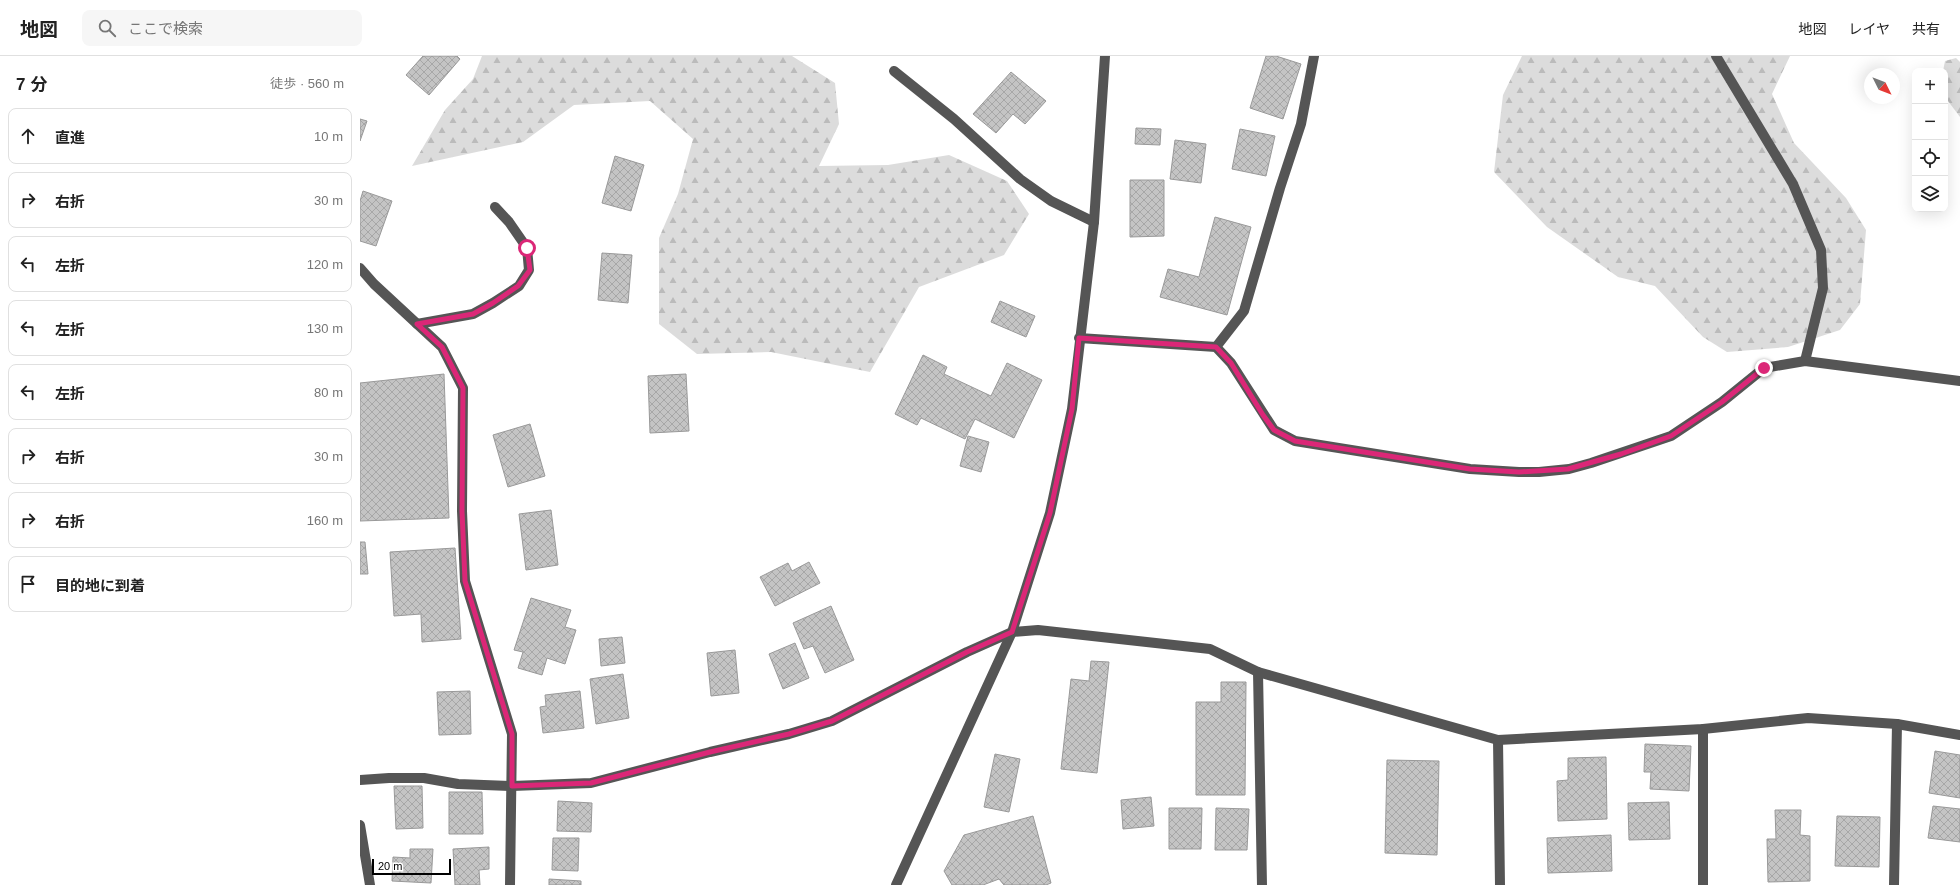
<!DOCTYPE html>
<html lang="ja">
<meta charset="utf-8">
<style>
body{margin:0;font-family:Arial,"Noto Sans JP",sans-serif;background:#f6f6f6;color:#222}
.controls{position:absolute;right:12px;top:12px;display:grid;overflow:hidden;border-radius:8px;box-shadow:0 4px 16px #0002}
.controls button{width:36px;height:36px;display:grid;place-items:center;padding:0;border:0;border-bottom:1px solid #e0e0e0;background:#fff;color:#222;font:20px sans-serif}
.compass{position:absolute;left:1504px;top:12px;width:36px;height:36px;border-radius:50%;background:#fff;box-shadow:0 4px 16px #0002;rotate:132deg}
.scale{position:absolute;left:12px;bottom:10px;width:79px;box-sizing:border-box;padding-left:4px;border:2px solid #000;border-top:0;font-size:11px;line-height:14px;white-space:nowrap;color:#000;-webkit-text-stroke:3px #fff;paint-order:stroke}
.stop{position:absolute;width:12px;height:12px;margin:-9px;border:3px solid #db2777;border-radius:50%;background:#fff}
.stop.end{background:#db2777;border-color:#fff;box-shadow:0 1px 4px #0008}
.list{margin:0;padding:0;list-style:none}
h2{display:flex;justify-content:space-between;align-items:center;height:52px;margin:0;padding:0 16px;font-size:17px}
h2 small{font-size:13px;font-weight:400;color:#767676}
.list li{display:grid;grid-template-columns:26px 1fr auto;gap:12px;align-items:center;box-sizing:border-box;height:56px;margin:0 8px 8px;padding:0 8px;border:1px solid #e0e0e0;border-radius:8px}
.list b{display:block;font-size:15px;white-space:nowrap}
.list em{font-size:13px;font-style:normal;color:#767676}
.icon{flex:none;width:22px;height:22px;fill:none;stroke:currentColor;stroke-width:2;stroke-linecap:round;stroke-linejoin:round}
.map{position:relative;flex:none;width:1600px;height:829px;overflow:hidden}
header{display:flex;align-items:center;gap:24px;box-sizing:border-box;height:56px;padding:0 20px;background:#fff;border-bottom:1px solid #e0e0e0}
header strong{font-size:19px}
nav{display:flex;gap:22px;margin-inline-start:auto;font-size:14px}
.search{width:280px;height:36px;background:#f6f6f6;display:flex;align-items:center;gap:10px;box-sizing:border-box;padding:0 14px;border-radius:8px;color:#767676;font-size:15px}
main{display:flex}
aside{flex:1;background:#fff}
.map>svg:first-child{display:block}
.forest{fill:url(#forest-firs)}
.building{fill:url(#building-cross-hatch);stroke:#999}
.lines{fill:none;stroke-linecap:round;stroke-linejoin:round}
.minor{stroke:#555;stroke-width:10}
.route{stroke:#db2777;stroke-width:5}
</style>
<header>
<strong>地図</strong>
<div class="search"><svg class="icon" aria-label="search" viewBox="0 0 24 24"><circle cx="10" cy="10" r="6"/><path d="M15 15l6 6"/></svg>ここで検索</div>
<nav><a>地図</a><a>レイヤ</a><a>共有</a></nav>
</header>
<main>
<aside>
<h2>7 分<small>徒歩 · 560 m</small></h2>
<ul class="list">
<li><svg class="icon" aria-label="ahead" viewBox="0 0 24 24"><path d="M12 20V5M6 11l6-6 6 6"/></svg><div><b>直進</b></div><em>10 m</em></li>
<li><svg class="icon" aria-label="right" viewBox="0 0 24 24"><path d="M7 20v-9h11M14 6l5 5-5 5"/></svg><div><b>右折</b></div><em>30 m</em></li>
<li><svg class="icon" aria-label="left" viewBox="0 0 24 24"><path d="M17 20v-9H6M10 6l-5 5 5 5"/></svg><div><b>左折</b></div><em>120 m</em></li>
<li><svg class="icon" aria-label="left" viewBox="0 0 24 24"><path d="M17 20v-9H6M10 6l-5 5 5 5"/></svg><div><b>左折</b></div><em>130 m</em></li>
<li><svg class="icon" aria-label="left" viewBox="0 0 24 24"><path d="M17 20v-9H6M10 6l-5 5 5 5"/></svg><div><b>左折</b></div><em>80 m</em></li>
<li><svg class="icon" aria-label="right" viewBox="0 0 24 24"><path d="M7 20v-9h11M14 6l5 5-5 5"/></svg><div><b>右折</b></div><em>30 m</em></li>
<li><svg class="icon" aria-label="right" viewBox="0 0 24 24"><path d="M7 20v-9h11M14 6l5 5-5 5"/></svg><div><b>右折</b></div><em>160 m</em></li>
<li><svg class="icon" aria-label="arrive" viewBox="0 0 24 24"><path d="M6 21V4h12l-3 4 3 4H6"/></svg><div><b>目的地に到着</b></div></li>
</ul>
</aside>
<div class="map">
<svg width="1600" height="829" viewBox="0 0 1600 829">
<defs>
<pattern id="forest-firs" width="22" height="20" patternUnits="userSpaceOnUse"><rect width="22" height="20" fill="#dcdcdc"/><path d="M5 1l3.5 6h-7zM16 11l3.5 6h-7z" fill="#bbb"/></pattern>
<pattern id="building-cross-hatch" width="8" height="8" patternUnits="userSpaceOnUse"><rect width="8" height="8" fill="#c4c4c4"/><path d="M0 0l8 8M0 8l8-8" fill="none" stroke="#a7a7a7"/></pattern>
</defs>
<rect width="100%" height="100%" fill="#fff"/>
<g class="forest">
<polygon points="122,0 432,0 475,27 479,68 459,110 528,109 589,99 647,125 669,158 644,199 559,231 510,316 411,296 337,298 299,268 299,182 318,138 333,83 290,45 214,49 163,86 52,110 85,54 113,23"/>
<polygon points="1162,0 1430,0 1412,38 1434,87 1486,142 1506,174 1500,248 1480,274 1428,291 1367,296 1343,281 1295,230 1258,221 1187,171 1134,116 1143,39"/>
<polygon points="1596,2 1600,6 1600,61 1585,41 1585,15 1583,15 1585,5"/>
</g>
<g class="building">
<polygon points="63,0 97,0 100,3 69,39 46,19"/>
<polygon points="906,0 916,0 941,8 923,63 890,52"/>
<polygon points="651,16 686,45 665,68 653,58 636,77 613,58"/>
<polygon points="0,63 7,65 0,85"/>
<polygon points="776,72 801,73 800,89 775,88"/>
<polygon points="880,73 915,80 906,120 872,113"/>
<polygon points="815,84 846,88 841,127 810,123"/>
<polygon points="255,100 284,109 271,155 242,147"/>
<polygon points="770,124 804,124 804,180 770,181"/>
<polygon points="3,135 32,145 16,190 0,185 0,145"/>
<polygon points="855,161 891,171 867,259 800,241 808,213 839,221"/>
<polygon points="242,197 272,199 268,247 238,244"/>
<polygon points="640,245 675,260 666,281 631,266"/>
<polygon points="563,299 587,311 584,318 631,340 647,307 682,324 654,382 615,363 605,383 561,362 557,369 535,358"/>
<polygon points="84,318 89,462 0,465 0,327"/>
<polygon points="326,318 329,375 290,377 288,320"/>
<polygon points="170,368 185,420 148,431 133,379"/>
<polygon points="608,380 629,386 621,416 600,410"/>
<polygon points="191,454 198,509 166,514 159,458"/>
<polygon points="0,486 5,486 8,518 0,518"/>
<polygon points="95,492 101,583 62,586 61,558 34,560 30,496"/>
<polygon points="449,506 460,527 415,550 400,521 428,507 432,515"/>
<polygon points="171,542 211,554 205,571 216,574 205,608 187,602 182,619 158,612 163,596 154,594"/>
<polygon points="471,550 494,604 465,617 453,590 444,593 433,567"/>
<polygon points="262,581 265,607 241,610 239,583"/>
<polygon points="435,587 449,622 423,633 409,598"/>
<polygon points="375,594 379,637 351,640 347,597"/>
<polygon points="731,605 749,606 737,717 701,713 711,623 729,625"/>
<polygon points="263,618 269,662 236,668 230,623"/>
<polygon points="861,626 886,626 885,739 836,739 836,646 861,646"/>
<polygon points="110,635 111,678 79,679 77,636"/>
<polygon points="220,635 224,672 183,677 180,651 186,650 185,639"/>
<polygon points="1285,688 1331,690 1329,735 1290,733 1291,716 1284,716"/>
<polygon points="1575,695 1600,699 1600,742 1569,737"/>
<polygon points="635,698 660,703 649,756 624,751"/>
<polygon points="1246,701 1247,763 1198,765 1197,725 1208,724 1208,702"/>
<polygon points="1027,704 1079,705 1077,799 1025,797"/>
<polygon points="34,730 62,730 63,772 36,773"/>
<polygon points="89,736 122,736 123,778 89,778"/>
<polygon points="791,741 794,770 763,773 761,744"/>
<polygon points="198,745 232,747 231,776 197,775"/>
<polygon points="1309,746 1310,783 1269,784 1268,747"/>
<polygon points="1573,750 1600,753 1600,786 1568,782"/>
<polygon points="809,752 842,752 841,793 809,793"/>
<polygon points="856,752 889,753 887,794 855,794"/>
<polygon points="1415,754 1441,754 1440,779 1450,780 1450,825 1408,826 1407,783 1416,783"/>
<polygon points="673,760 691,827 686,829 644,829 639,823 623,829 592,829 584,815 604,779"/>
<polygon points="1477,760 1520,761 1519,811 1475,810"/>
<polygon points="1251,779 1252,815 1188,817 1187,782"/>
<polygon points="193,782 219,782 218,815 192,814"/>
<polygon points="129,791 129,813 119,814 120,829 95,829 93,793"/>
<polygon points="50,793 73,793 71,827 32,825 33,801 50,802"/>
<polygon points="189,823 221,825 221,829 189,829"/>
</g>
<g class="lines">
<g class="minor">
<polyline points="1356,0 1433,128 1461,194 1463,232 1445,305"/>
<polyline points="534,15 594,63 660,123 691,145 734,166"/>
<polyline points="0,212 14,228 82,291 103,332 102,455 105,525 152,678 150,829"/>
<polyline points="57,268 113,258 133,247 159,230 169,214 167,192 149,166 135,151"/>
<polyline points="719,282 856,291 871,307 914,374 935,385 1110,413 1159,416 1179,416 1209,413 1231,407 1311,380 1362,346 1404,312 1445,305 1600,325"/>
<polyline points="856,291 884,255 920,132 941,68 954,0"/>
<polyline points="898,616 902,829"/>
<polyline points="1343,673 1343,829"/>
<polyline points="1138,684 1140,829"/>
<polyline points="0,724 29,722 64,722 98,728 152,730 231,727 350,696 429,678 472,665 607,596 652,576 678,574 850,593 898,616 1138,684 1343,673 1448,662 1537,668 1600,679"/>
<polyline points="0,769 10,829"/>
<polyline points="536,829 652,576 690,457 712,353 734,166 745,0"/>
<polyline points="1534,829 1537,668"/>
</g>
</g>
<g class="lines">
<polyline class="route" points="167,192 170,214 158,230 133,247 113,258 57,268 82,291 103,332 102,455 105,525 152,678 152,730 231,727 350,696 429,678 472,665 607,596 652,576 690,457 712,353 719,282 856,291 871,307 903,359 914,374 935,385 1110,413 1159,416 1208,413 1261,398 1311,380 1362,346 1404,312"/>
</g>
</svg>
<div class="controls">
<button>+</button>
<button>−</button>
<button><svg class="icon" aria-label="locate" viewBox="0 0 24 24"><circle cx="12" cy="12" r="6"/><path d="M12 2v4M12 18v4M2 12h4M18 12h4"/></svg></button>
<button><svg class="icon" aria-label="layers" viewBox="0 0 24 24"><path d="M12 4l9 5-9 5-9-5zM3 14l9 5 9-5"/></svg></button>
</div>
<svg class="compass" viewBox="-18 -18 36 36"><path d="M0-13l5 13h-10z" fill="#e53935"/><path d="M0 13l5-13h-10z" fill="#767676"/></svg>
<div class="scale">20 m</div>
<div class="stop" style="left:167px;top:192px"></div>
<div class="stop end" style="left:1404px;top:312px"></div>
</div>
</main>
